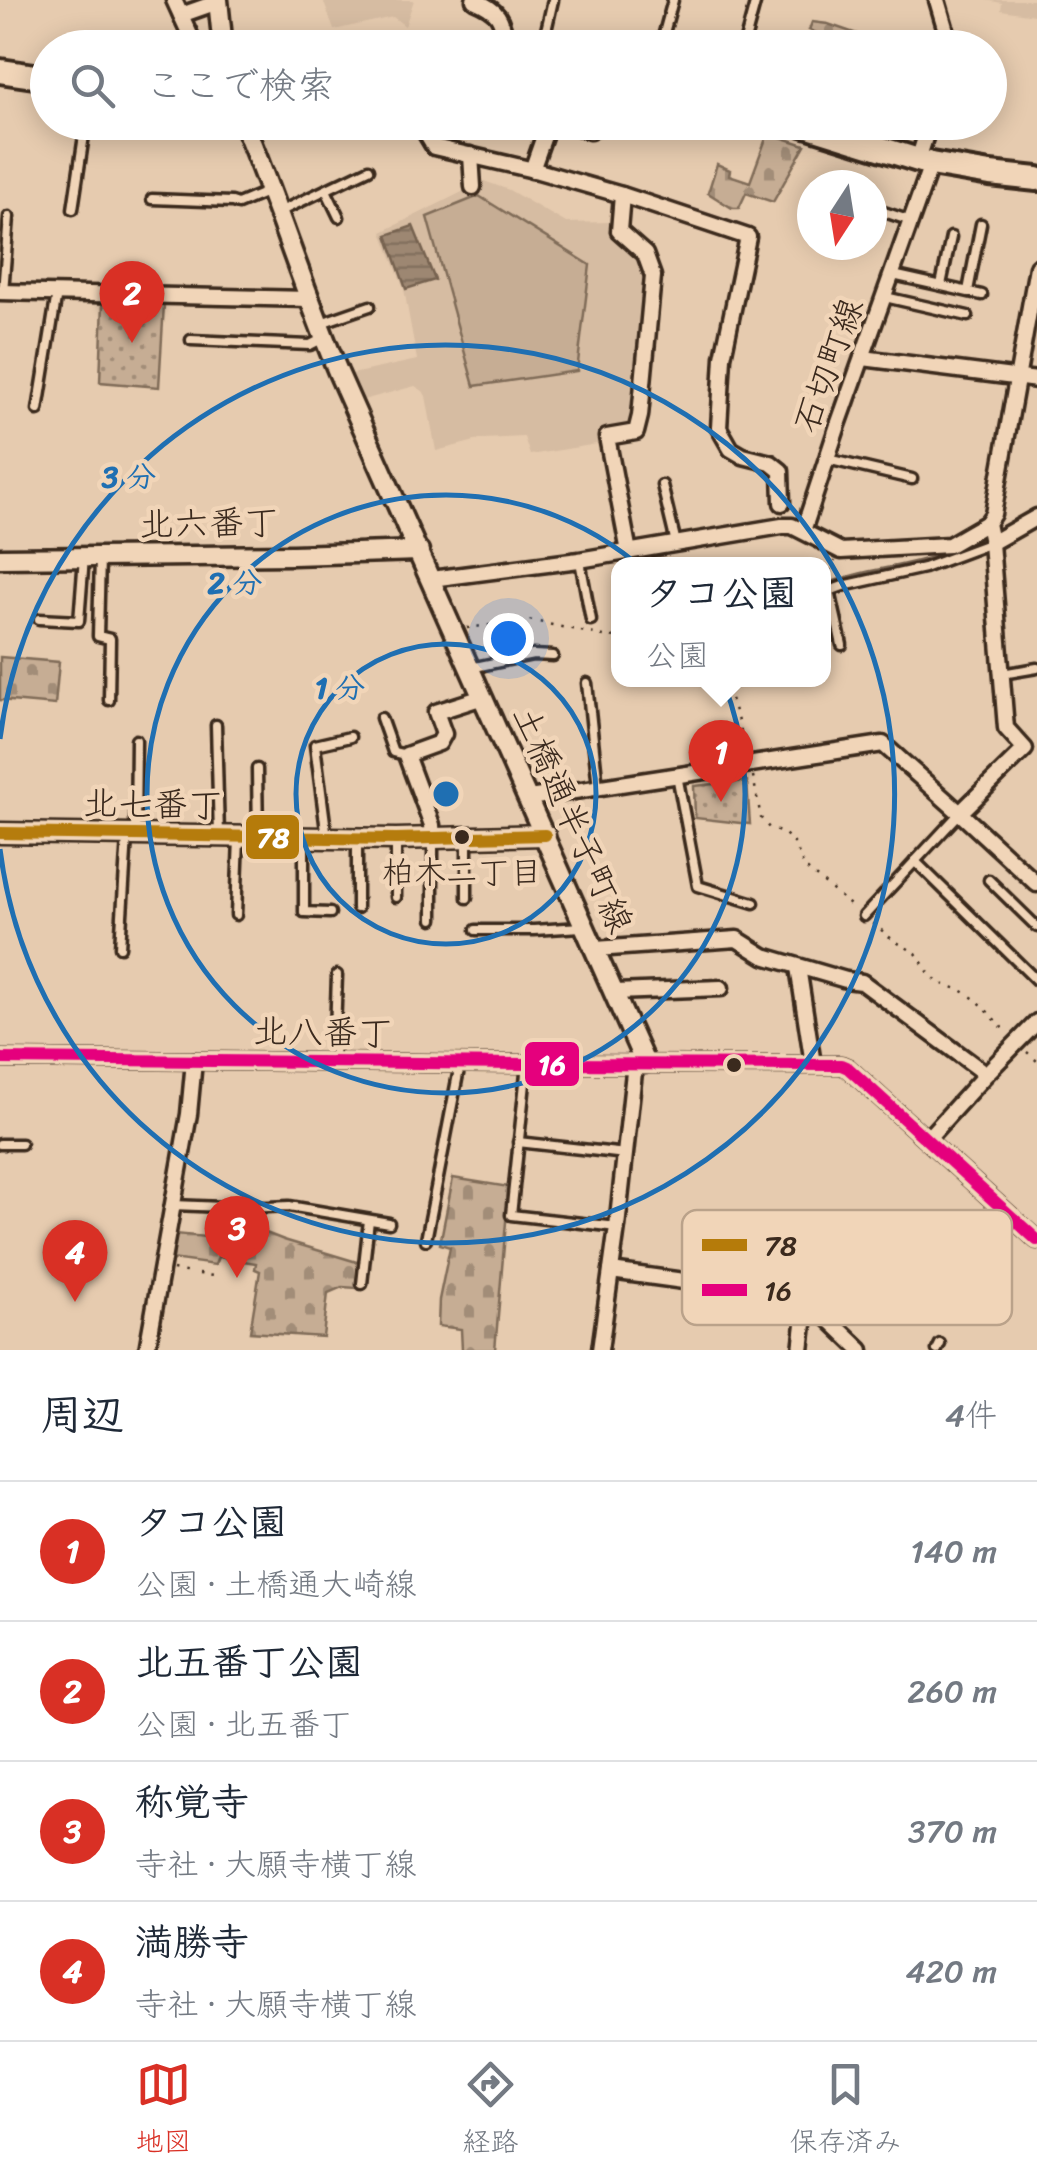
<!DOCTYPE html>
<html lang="ja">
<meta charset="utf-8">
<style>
body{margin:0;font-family:Sriracha,"Klee One",sans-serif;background:#f6f6f7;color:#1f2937}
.compass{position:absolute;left:797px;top:170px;width:90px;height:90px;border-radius:50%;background:#fff;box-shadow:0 5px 25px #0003;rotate:192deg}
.you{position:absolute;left:508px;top:638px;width:35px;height:35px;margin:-25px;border:8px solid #fff;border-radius:50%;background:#1a73e8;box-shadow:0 0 0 15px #1a73e833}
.badge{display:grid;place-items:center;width:65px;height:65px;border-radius:50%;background:#d93025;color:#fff;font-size:32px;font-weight:700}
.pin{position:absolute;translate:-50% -82px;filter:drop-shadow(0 2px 5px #0008)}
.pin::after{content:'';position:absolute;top:52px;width:35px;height:30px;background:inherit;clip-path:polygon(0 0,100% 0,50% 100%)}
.popup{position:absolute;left:611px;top:557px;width:220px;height:130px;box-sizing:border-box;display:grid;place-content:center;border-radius:20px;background:#fff;filter:drop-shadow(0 2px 8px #0005);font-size:32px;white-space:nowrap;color:#747a83}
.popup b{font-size:38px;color:#1f2937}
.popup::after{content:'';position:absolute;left:50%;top:100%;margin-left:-20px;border:20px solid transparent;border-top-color:#fff}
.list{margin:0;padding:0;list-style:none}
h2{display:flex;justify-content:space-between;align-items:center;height:130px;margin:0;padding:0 40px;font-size:42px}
h2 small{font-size:32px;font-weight:400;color:#747a83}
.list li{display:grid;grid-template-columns:65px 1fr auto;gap:30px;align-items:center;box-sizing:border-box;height:140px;padding:0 40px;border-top:2px solid #e0e1e3}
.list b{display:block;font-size:38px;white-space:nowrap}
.list p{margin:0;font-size:32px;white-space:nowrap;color:#747a83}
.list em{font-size:32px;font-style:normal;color:#747a83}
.icon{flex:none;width:55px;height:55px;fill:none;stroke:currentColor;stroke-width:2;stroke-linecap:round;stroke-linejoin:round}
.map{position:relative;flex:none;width:1037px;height:1350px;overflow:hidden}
.search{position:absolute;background:#fff;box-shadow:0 5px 25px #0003;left:30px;right:30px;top:30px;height:110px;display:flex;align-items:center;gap:25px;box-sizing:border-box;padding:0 35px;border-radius:55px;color:#747a83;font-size:38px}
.sheet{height:690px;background:#fff}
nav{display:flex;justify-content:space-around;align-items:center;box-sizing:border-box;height:140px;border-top:2px solid #e0e1e3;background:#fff;font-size:28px;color:#747a83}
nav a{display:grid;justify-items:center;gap:5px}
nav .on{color:#d93025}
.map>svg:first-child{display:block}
.built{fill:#d6bca2}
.cemetery{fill:url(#cemetery-stones);stroke:#806c59;stroke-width:2.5}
.park{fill:url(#park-dots);stroke:#806c59;stroke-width:2.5}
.garden{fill:#c6ad94;stroke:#806c59;stroke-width:2.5}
.water{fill:url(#water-rules);stroke:#766250;stroke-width:2.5}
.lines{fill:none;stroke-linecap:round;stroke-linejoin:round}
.stream{stroke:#766250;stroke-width:4}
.service-casing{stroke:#3b2a1e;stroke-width:15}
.minor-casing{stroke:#3b2a1e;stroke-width:21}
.tertiary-casing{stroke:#3b2a1e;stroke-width:25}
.primary-casing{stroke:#3b2a1e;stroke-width:30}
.path{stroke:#3b2a1e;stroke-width:2.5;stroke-dasharray:2.5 8;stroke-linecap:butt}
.service{stroke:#f1d5b8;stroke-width:8}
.minor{stroke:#f1d5b8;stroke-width:14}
.tertiary{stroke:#f1d5b8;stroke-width:18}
.primary{stroke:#f1d5b8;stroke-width:22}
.bus-1-casing{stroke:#f1d5b8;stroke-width:20}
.bus-2-casing{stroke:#f1d5b8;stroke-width:20}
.bus-1{stroke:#b57b0a;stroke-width:12}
.bus-2{stroke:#e5007d;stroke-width:12}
.ring{fill:none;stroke:#1f6fb2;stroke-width:5}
.bus-dot{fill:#3b2a1e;stroke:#f1d5b8;stroke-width:4}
.labels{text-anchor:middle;stroke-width:9;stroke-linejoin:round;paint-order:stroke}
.bus-label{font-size:32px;fill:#3b2a1e;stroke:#f1d5b8}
.street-label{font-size:35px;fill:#3b2a1e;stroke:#f1d5b8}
.key{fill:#f1d5b8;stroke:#baa28a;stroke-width:2.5}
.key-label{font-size:28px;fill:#3b2a1e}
.centre{fill:#1f6fb2;stroke:#f1d5b8;stroke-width:5}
.ring-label{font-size:30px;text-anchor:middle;font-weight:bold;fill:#1f6fb2;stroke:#f1d5b8;stroke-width:9;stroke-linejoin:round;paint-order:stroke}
.line-badge{stroke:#f1d5b8;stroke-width:4}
.badge-label{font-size:28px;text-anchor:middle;font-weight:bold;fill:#fff}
</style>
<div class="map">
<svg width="1037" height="1350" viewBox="0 0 1037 1350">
<defs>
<pattern id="cemetery-stones" width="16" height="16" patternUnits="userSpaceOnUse" patternTransform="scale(2.5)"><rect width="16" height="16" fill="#c6ad94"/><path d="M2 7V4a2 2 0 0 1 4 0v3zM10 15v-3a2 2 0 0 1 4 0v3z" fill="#a28d78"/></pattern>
<pattern id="park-dots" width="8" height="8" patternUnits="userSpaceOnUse" patternTransform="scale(2.5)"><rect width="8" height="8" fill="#c6ad94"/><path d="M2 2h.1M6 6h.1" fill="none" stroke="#a28d78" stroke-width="1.8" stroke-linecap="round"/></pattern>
<pattern id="water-rules" width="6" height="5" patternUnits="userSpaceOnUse" patternTransform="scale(2.5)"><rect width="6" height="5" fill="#9d8772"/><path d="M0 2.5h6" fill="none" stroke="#816f5d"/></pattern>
</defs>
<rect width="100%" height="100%" fill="#e6cbaf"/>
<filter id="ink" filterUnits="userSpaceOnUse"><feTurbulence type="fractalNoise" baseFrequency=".01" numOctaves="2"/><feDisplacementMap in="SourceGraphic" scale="20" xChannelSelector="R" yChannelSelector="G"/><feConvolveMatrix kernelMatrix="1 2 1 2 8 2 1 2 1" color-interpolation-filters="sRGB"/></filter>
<g filter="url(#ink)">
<g class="built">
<polygon points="323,0 414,0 405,26 393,17 334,30"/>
<polygon points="986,0 1037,0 1037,3 1034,15 1001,10 1002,3"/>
<polygon points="484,181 509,190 566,223 610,222 616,225 614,239 637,257 650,277 631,427 601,431 603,443 530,455 524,437 483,439 436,451 426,396 423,391 415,386 363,400 352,374 417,360 404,289 382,232"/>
</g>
<g class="cemetery">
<polygon points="812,22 828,24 860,35 855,47 822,47 814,44 819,34 809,30"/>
<polygon points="768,133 805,145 773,202 746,193 739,208 732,208 708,193 717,164 730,170 729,175 750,182"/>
<polygon points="0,657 59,662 55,705 0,700"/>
<polygon points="453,1178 509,1187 495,1350 462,1350 461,1329 438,1326 439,1300 450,1247 440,1244"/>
<polygon points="248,1226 284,1240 360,1263 357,1288 342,1287 328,1293 323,1337 250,1332 260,1271 255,1269 256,1263 218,1257 215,1265 171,1259 176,1234 245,1241"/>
</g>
<g class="park">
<polygon points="103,303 164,304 159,387 100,382"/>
<polygon points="747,781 750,824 695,818 694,786"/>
</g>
<polygon class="garden" points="479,196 590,265 577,371 474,386 427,217"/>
<polygon class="water" points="413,226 435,280 406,289 387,235"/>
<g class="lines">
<g class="stream">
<polyline points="960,547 983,536"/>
<path d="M824,586C865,568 911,569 951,550"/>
</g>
<g class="service-casing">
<g id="service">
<polyline points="543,44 553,0"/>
<polyline points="660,48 673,0"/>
<polyline points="743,48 756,0"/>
<polyline points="326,190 339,217"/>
<polyline points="152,199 232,202 238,204 269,191"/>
<polyline points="872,208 911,221"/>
<polyline points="73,209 86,122"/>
<polyline points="279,212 369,169"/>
<polyline points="893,275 982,295"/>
<polyline points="941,285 951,237"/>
<polyline points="968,291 981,224"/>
<polyline points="3,292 9,217"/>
<polyline points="885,297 968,316"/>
<polyline points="318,324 370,306"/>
<polyline points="191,340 310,345 324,338"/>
<polyline points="38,410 57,293"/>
<polyline points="827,459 912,479"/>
<polyline points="662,485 676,543"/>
<polyline points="100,557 98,636 110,639 109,700"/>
<polyline points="580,561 591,620"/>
<polyline points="830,591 842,645"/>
<polyline points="824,593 843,586 924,568 991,543"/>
<polyline points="39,619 79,621 84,557"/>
<polyline points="470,668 533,655 553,656"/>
<polyline points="1002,674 1037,668"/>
<polyline points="587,683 598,787"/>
<polyline points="381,718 393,752 406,755"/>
<polyline points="216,725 219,835"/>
<polyline points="257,769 258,838"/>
<polyline points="677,775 698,886 754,903"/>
<polyline points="135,835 136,740"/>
<polyline points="304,838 304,912 330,913"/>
<polyline points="327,838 315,745 350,737"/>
<polyline points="433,838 433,919"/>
<polyline points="915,861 1037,981"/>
<polyline points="989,880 1037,927"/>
<polyline points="396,897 396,839"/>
<polyline points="467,898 467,838"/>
<polyline points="357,908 357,839"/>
<polyline points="236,915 239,838"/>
<polyline points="864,916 960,813"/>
<polyline points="476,930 534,930 581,927"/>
<polyline points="120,947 127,837"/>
<polyline points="334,1062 337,975"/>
<polyline points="527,1064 511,1215 617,1227"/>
<polyline points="518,1142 626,1154"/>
<polyline points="0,1144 21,1144"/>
<polyline points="173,1205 247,1208 289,1206 389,1223"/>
<polyline points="426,1240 460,1064"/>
<polyline points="362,1284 369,1220"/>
<polyline points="937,1350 940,1344"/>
</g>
</g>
<g class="minor-casing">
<g id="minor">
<polyline points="174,0 196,48"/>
<path d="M474,0C502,12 501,19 507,47"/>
<polyline points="937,0 951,48"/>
<polyline points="181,15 218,2"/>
<polyline points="419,122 434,147 538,171 622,195 619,231 645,254 653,276 640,416 636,432 607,437 629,552"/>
<polyline points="565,122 590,131"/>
<polyline points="471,155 473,187"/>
<polyline points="918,160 930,122"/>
<polyline points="532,170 549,122"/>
<polyline points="622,195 748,237 723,357 719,428 731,449 743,456 771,463 781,471 782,503"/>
<polyline points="1037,267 993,514 987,523 991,543 1006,728 1025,749 960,813 1037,884"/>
<polyline points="0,292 309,299"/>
<polyline points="863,358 1037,380"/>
<polyline points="803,531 838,425 931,164"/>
<polyline points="991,543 1037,517"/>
<polyline points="431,579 579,560 782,526 792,526 841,551 949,545 987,523"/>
<polyline points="529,798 883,744 960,813"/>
<polyline points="433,838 432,825 406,755 439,743 444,734 436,712 483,697"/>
<polyline points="596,949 737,939 764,956 846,980 862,982 986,1074"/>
<polyline points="798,967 813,1064"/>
<polyline points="615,992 721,988"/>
<polyline points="0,1059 527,1064 841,1065 848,1068 1037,1240"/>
<polyline points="927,1139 986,1074 1037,1022"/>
<polyline points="611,1271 807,1298 861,1350"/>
<polyline points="147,1350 189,1114 194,1061"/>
<polyline points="600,1350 617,1227 635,1063"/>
<polyline points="801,1350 807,1298"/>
</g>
</g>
<g class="tertiary-casing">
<g id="tertiary">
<polyline points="218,0 223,48"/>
<path d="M243,122C277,204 304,290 338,372L645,1063"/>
<polyline points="0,558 293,555 419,551"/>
<polyline points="0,833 396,839 545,835"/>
</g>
</g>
<g class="primary-casing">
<g id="primary">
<polyline points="506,48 534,44 552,48"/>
<polyline points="0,71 48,78"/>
<polyline points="796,122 931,164 990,174 1037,179"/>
</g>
</g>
<g class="path">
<polyline points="828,581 827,576 835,561"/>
<polyline points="467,628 529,620 604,636 618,637"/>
<polyline points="722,680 729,692 748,754"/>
<polyline points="753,776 761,818 769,828 785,834 795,844 804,867 855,909"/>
<polyline points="873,923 893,940 916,953 929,973 939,983 961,990 978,1001 1007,1033"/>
<polyline points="1027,1052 1037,1061"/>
<polyline points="173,1270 191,1273"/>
<polyline points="199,1274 213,1276"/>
</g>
<use href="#service" class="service"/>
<use href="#minor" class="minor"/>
<use href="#tertiary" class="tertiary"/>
<use href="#primary" class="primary"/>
<g class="bus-1-casing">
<polyline id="bus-1" points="0,833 396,839 545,835"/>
</g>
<g class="bus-2-casing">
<polyline id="bus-2" points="0,1059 527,1064 841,1065 848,1068 1037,1240"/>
</g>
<use href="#bus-1" class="bus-1"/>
<use href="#bus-2" class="bus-2"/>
</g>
</g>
<g class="ring">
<circle cx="446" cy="794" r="150"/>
<circle cx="446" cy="794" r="299"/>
<path d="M0 739A449 449 0 1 1 0 849"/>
</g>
<g class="bus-dot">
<circle cx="462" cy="837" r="9"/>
<circle cx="734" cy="1065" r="9"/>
</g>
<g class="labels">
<g class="bus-label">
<text x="462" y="883">柏木二丁目</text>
</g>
<g class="street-label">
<text transform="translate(828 365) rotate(-70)" y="12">石切町線</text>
<text transform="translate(209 523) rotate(-1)" y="12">北六番丁</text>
<text transform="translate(153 804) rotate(1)" y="12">北七番丁</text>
<text transform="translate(573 819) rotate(66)" y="12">土橋通半子町線</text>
<text transform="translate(323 1032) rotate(1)" y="12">北八番丁</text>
</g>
</g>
<rect x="682" y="1210" width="330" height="115" rx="15" class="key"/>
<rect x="702" y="1239" width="45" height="12" fill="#b57b0a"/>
<rect x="702" y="1284" width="45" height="12" fill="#e5007d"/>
<g class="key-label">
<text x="764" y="1255">78</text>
<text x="764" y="1300">16</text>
</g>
<circle cx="446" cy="794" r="15" class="centre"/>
<g class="ring-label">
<text x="129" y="487">3 分</text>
<text x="235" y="593">2 分</text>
<text x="340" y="698">1 分</text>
</g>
<g class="line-badge">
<rect x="244" y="813" width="57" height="48" rx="10" fill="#b57b0a"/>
<rect x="523" y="1040" width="58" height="48" rx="10" fill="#e5007d"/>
</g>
<g class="badge-label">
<text x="273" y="847">78</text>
<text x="552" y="1074">16</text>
</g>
</svg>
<svg class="compass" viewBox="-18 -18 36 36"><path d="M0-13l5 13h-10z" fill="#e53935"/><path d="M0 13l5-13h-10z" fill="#747a83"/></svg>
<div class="you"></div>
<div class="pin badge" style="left:721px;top:802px">1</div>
<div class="popup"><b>タコ公園</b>公園</div>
<div class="pin badge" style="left:132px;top:343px">2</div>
<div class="pin badge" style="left:237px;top:1278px">3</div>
<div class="pin badge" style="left:75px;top:1302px">4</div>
<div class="search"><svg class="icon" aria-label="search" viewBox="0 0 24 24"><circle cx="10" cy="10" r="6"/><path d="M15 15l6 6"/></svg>ここで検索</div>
</div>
<section class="sheet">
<h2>周辺<small>4件</small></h2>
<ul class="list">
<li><span class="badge">1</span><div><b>タコ公園</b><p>公園 · 土橋通大崎線</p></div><em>140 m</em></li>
<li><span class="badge">2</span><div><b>北五番丁公園</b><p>公園 · 北五番丁</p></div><em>260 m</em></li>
<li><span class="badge">3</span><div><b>称覚寺</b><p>寺社 · 大願寺横丁線</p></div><em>370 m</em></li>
<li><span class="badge">4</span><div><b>満勝寺</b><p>寺社 · 大願寺横丁線</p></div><em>420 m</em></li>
</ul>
</section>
<nav>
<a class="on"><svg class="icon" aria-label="map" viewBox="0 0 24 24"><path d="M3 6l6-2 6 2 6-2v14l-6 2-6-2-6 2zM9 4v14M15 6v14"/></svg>地図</a>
<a><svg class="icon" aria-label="directions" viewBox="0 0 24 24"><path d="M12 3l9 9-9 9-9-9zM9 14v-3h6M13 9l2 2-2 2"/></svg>経路</a>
<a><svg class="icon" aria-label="saved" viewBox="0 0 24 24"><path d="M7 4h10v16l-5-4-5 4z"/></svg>保存済み</a>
</nav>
